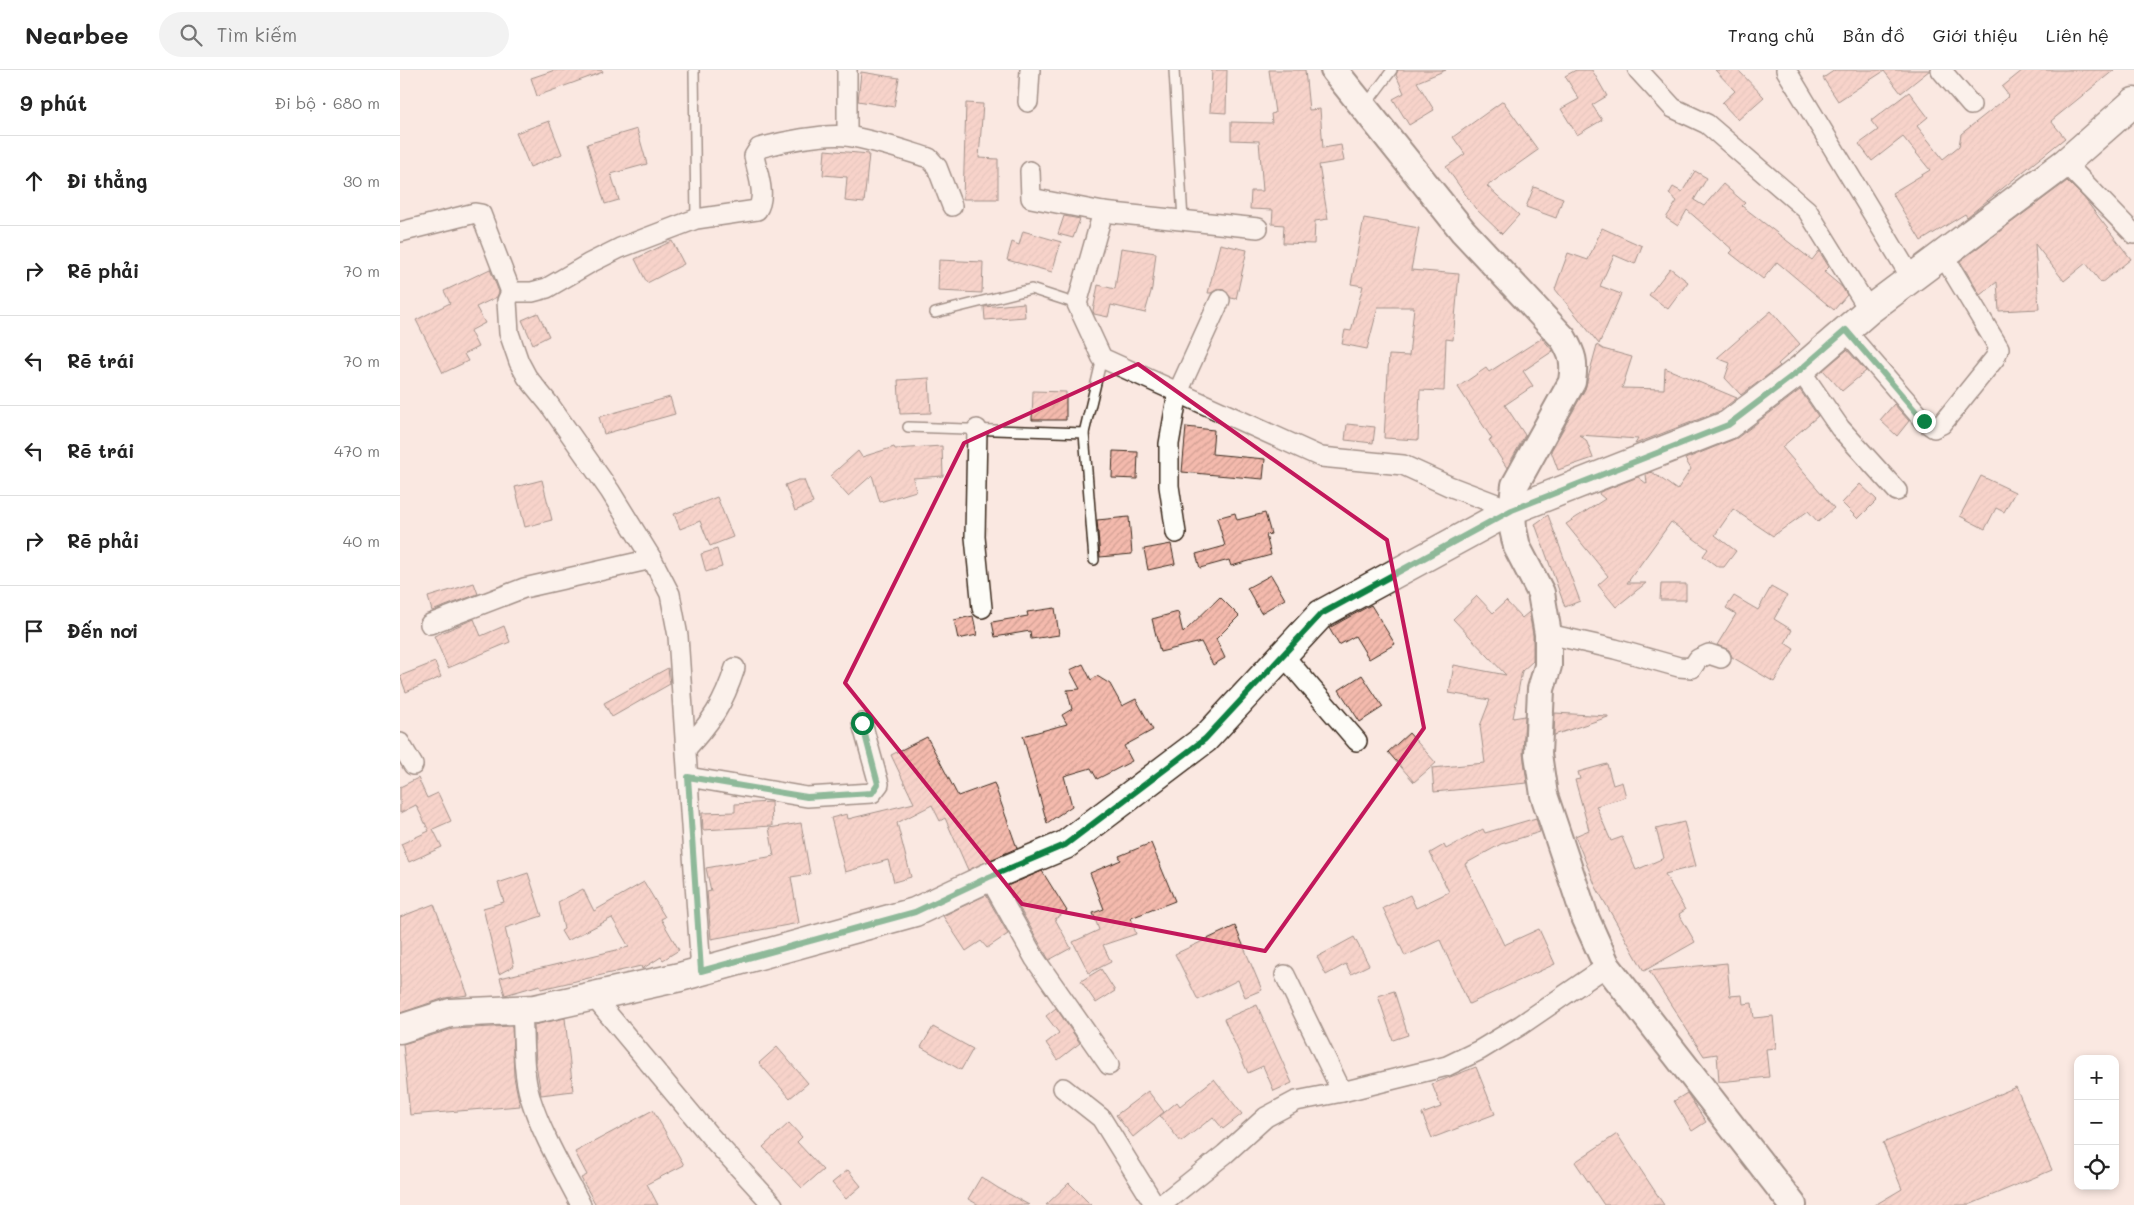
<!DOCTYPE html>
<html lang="vi">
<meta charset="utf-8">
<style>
body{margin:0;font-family:Mali,sans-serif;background:#f2f2f2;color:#222}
.controls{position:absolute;right:15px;bottom:15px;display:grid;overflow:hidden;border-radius:10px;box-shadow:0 2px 8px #0003}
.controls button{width:45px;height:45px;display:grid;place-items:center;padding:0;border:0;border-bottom:1px solid #e0e0e0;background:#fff;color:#222;font:25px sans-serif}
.stop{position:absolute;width:15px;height:15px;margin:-11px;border:4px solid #0b8043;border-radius:50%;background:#fff}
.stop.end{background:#0b8043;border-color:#fff;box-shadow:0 1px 5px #0008}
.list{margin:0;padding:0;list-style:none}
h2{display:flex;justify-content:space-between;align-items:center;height:65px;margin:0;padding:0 20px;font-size:21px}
h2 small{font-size:16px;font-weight:400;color:#767676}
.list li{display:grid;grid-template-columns:32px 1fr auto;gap:15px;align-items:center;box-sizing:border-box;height:90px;padding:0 20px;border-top:1px solid #e0e0e0}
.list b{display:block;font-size:19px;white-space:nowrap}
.list em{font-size:16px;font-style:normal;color:#767676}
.icon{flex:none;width:28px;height:28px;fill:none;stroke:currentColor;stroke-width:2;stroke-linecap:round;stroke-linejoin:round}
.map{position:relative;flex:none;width:1734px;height:1135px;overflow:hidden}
header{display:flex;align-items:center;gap:30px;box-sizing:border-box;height:70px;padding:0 25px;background:#fff;border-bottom:1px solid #e0e0e0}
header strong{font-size:24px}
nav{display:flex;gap:28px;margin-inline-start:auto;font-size:18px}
.search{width:350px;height:45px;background:#f2f2f2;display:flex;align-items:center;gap:12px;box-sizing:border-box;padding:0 18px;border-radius:28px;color:#767676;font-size:19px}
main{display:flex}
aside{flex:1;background:#fff}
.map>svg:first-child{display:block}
.building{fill:url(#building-hatch);stroke:#3b2a1e}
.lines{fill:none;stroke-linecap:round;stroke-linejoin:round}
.lane-casing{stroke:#3b2a1e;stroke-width:12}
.street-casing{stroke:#3b2a1e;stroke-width:22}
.secondary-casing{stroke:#3b2a1e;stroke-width:30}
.primary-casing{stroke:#3b2a1e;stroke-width:31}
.lane{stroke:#fdfcf7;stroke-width:9}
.street{stroke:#fdfcf7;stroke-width:19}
.secondary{stroke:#fdfcf7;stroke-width:26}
.primary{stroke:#fdfcf7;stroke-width:28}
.route{stroke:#0b8043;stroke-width:6}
.marked{fill:none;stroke:#c2185b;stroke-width:4;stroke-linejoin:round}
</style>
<header>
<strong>Nearbee</strong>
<div class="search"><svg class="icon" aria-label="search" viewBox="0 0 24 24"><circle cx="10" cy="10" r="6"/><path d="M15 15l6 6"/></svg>Tìm kiếm</div>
<nav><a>Trang chủ</a><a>Bản đồ</a><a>Giới thiệu</a><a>Liên hệ</a></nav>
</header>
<main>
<aside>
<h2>9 phút<small>Đi bộ · 680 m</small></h2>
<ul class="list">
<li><svg class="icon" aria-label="ahead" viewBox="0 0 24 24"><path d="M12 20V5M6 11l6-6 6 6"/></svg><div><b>Đi thẳng</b></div><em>30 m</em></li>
<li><svg class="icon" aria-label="right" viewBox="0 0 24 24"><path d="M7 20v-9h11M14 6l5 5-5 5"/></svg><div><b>Rẽ phải</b></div><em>70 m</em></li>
<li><svg class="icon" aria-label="left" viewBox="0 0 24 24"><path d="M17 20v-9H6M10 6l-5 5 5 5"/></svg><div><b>Rẽ trái</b></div><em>70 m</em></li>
<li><svg class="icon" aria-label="left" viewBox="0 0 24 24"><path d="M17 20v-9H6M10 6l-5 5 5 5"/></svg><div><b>Rẽ trái</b></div><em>470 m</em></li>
<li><svg class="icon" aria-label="right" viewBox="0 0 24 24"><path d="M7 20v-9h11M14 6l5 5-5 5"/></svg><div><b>Rẽ phải</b></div><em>40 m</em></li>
<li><svg class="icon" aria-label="arrive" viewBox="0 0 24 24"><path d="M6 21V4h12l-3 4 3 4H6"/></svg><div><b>Đến nơi</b></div></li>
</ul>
</aside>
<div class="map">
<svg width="1734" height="1135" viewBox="0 0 1734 1135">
<defs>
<pattern id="building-hatch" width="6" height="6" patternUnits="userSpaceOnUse" patternTransform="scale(1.25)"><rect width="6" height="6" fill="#f4baad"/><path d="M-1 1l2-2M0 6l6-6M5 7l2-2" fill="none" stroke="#d2a094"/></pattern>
</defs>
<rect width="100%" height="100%" fill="#fae8e1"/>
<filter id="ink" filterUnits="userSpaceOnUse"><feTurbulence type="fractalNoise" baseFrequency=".02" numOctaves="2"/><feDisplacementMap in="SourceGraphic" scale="10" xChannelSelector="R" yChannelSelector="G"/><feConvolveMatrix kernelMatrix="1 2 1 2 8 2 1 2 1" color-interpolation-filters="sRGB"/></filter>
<g filter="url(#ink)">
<g class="building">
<polygon points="155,0 202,0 203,2 137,26 131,8"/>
<polygon points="812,0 827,0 826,43 810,42"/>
<polygon points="869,0 905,0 909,40 920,39 923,78 941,75 944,91 919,95 928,149 915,151 914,174 883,173 884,155 872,154 873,140 850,139 851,121 863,121 859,71 831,70 831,52 872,53 871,44 875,43"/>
<polygon points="998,0 1046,0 1017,12 1034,40 1009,55 993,29 1004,23 996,5"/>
<polygon points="1176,0 1192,0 1207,26 1192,35 1202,50 1177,65 1161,39 1179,29 1165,6"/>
<polygon points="1315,0 1338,0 1364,27 1338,50 1322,33 1335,21"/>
<polygon points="1435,0 1530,0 1501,23 1484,1 1438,31 1423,8"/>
<polygon points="1623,0 1714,0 1651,51 1665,68 1567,147 1565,144 1521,171 1492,123 1530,100 1503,67 1472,91 1459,74 1478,60 1471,51 1509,22 1528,47 1517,56 1543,89 1559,76 1561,64 1609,26 1602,17"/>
<polygon points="461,2 499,8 494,37 458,31"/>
<polygon points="1103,31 1138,80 1087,116 1119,145 1102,164 1075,138 1046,97 1065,84 1053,67"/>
<polygon points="566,33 583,34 579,88 598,89 598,129 563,129"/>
<polygon points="149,51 162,84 130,97 116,63"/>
<polygon points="237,59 247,94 211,104 219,130 205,134 187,74"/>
<polygon points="425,80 469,84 464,133 445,131 447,107 423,105"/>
<polygon points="1295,101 1307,108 1294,130 1304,136 1323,114 1345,133 1342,136 1412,190 1419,181 1429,197 1424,202 1442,217 1447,225 1434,240 1377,192 1363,209 1330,183 1333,180 1287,140 1278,156 1266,148 1277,131 1269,124 1273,117 1282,122"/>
<polygon points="1667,111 1684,128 1731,189 1701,213 1686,193 1664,211 1635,174 1639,239 1599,241 1597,212 1580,225 1560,191"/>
<polygon points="1134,117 1163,128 1156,148 1126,137"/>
<polygon points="664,146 680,149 673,168 658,164"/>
<polygon points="964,148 1019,158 1011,200 1059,204 1053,270 1046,269 1044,321 1020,320 1018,370 984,368 989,285 1009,286 1014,237 978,237 967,279 942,274 945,260 951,261 963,216 951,214"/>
<polygon points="1202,158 1242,176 1235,194 1214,185 1200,216 1221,224 1199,274 1155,219 1168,183 1188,190"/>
<polygon points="623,161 661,172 652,202 607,190 612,172 619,175"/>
<polygon points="272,171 284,194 247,213 235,189"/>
<polygon points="820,174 847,180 836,229 831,228 824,220 818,219 811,223 808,223"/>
<polygon points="721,178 756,183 752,218 745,243 711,235 708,247 694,244 693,241 698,215 715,219"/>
<polygon points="539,190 583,192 582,223 538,221"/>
<polygon points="1270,198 1288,212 1268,239 1249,225"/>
<polygon points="90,199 99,222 97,227 76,237 85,253 70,261 78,277 64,284 68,291 43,303 16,250 50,233 44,221"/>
<polygon points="624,233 625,247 585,250 584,237"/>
<polygon points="1371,241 1400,274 1378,294 1380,296 1341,325 1325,308 1330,293 1317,288"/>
<polygon points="138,243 149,266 133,274 122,250"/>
<polygon points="1142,268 1153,281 1123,301 1133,316 1105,335 1125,365 1107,398 1089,370 1092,369 1058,317 1086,298 1089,302"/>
<polygon points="1197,275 1203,279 1232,287 1222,318 1264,319 1265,298 1337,328 1320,341 1235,374 1238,369 1179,365 1186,370 1193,388 1158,400 1151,381 1185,319"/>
<polygon points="1447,280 1466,301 1442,321 1423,300"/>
<polygon points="529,308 531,343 500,344 498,310"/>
<polygon points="1400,320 1418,346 1382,377 1434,438 1418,452 1408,441 1373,466 1333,439 1315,465 1336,481 1324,497 1318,497 1303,486 1308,479 1271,452 1227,513 1246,513 1216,537 1198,515 1208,506 1166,454 1205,429 1199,424 1200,422 1238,407 1247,414 1246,404 1252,402 1277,420 1291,399 1285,389 1337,368"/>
<polygon points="633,321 666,322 666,350 632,350"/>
<polygon points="270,327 275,344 204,364 199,347"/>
<polygon points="1494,334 1509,351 1497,366 1480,350"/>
<polygon points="947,354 975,357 973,373 945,370"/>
<polygon points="786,357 814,360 812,384 865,389 863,409 782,402"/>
<polygon points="542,376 543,406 513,408 516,421 480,432 472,405 448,426 430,406 458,381 462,387 494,377 495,379"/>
<polygon points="713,381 738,382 737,409 712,408"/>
<polygon points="1581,406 1615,422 1604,442 1596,438 1585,459 1560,446"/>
<polygon points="142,410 152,450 125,457 115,417"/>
<polygon points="398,410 404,410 413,433 395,441 385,415"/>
<polygon points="1460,414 1477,430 1458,449 1442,433"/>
<polygon points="317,427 333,467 310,476 300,451 280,459 274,444"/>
<polygon points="835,443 837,450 865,443 871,464 866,465 871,485 831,496 829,490 800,498 796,484 825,476 817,448"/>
<polygon points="1148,445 1180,531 1165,537 1135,454"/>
<polygon points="729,447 732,484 700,487 697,450"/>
<polygon points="771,474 775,494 748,500 744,479"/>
<polygon points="317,479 322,497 306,502 301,484"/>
<polygon points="871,505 885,529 861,543 847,518"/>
<polygon points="74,513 78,524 32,541 28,527"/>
<polygon points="1261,514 1286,514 1286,530 1260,530"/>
<polygon points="1371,517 1387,526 1374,549 1392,560 1385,573 1394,579 1374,612 1332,587 1329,580 1317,575 1336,544 1326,538 1334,526 1358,540"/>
<polygon points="1077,526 1093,543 1106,531 1122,548 1129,542 1133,565 1133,591 1122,601 1113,648 1125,646 1123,683 1127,713 1034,722 1032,698 1085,693 1080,656 1090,630 1049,623 1054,595 1106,605 1053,549"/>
<polygon points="820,527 839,546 816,569 825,588 813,595 801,572 760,582 752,549 778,542 783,563"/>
<polygon points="971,535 995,574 969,589 955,566 939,575 929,558"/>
<polygon points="655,538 659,565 631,569 630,561 595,567 592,552 628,546 627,542"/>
<polygon points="573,546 577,565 558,569 554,550"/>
<polygon points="74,549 81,566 104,556 110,572 48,598 34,566"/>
<polygon points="35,592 41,607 6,622 0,606"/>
<polygon points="683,594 691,610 697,606 710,614 722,636 736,629 753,660 724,676 732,691 713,701 697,709 691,698 664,706 672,736 647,753 623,666 667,654 662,645 672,639 667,620 680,619 670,600"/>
<polygon points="268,598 270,614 212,647 204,633"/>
<polygon points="962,605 983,637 960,652 939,620"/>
<polygon points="1155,643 1208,646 1208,647 1154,665"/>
<polygon points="1009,663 1036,693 1014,712 988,682"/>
<polygon points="527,667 558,726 594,713 617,778 568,800 545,748 540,751 532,735 497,753 511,807 494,812 488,790 445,802 431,748 447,744 448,749 514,733 491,685"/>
<polygon points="1207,694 1213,715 1222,712 1226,727 1196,736 1211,771 1222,767 1236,800 1264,788 1256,759 1284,752 1296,796 1265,804 1285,840 1279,844 1295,872 1244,901 1196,817 1175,766 1189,760 1175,710 1180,709 1178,702"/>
<polygon points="18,708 27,728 38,723 51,751 33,759 42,777 9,792 1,774 29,761 16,735 0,743 0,717"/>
<polygon points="371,732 372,756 303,760 302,743 335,742 335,734"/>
<polygon points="1136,748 1140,762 1101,774 1065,794 1104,875 1139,859 1155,894 1069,934 1040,870 1005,886 983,838 1010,825 1016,838 1049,822 1030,783 1044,775 1046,779 1083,759 1085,763"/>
<polygon points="401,753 410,804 391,807 399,853 311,869 307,822 311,821 306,798 374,786 369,758"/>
<polygon points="751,773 775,831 731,848 736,864 703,875 711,892 689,903 673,872 699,860 693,843 704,839 690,803 721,790 719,786"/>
<polygon points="642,801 667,841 655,849 671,878 649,890 607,816"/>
<polygon points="128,803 142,846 105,858 114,896 99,904 83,838 104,832 98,813"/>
<polygon points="244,812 265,847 261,849 279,880 263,890 261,887 242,899 241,896 141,919 140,915 105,925 100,908 229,877 212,848 167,871 161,861 164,859 158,832 183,819 194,841"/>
<polygon points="586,825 608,864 587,878 581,871 566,881 543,846"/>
<polygon points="34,834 68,925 45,928 0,943 0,847"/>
<polygon points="835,856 862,920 845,927 838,910 798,930 775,884"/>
<polygon points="954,867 969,895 951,904 946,894 926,905 917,887"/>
<polygon points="1327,893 1330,926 1342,925 1343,934 1352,933 1354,948 1373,946 1376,978 1366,979 1369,1007 1319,1012 1317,984 1304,986 1249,901"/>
<polygon points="701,899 715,921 696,933 681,911"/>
<polygon points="994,921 1008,965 993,970 978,926"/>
<polygon points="857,935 892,1013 874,1021 863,996 848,1003 824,949"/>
<polygon points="656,938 680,973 658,990 646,973 659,963 646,946"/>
<polygon points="165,948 173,1021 141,1025 136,994 134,955"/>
<polygon points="112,956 114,1007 120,1036 10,1045 3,974 53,959"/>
<polygon points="533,957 573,979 561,1000 521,977"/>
<polygon points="377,977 408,1013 390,1028 359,993"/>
<polygon points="1076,997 1095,1044 1032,1068 1022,1044 1041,1037 1032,1014"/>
<polygon points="814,1009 842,1044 823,1059 813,1047 781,1072 760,1046 777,1032 780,1036"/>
<polygon points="1616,1017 1652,1100 1569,1135 1475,1135 1502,1119 1483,1073"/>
<polygon points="748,1021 764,1042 733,1067 716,1045"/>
<polygon points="1287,1023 1306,1052 1292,1061 1274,1031"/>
<polygon points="253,1040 284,1095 247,1114 258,1135 196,1135 181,1108 187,1105 175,1082"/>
<polygon points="389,1053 402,1067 397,1072 423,1100 402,1118 363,1077"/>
<polygon points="1217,1064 1225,1076 1264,1135 1204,1135 1175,1092"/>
<polygon points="448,1100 461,1116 446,1129 432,1113"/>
<polygon points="581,1107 598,1118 629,1135 579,1135 568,1129"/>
<polygon points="669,1113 691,1135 646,1135"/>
</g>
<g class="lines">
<g class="lane-casing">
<g id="lane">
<polyline points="294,0 296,149"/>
<polyline points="774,0 783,150"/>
<polyline points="965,36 992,0"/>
<polyline points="535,243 631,219 677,234"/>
<polyline points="508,357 684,363"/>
<polyline points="694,490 684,363 702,288"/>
</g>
</g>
<g class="street-casing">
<g id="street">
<polyline points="447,0 447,66"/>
<polyline points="1238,0 1273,38 1307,54 1407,140 1469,240"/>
<polyline points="1386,0 1512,209"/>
<polyline points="1541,0 1571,35"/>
<polyline points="628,32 630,0"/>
<polyline points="1665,93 1734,164"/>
<polyline points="630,101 631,128 636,129 703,142 858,158"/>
<polyline points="703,142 677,234 702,288 921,387 1003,395 1049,416 1112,440"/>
<polyline points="0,162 75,143 81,144 111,222"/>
<polyline points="1445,260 1524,351 1534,358 1542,354 1595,288 1599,278 1543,185"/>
<polyline points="1400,300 1440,358 1497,421"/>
<polyline points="577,359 575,467 582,538"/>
<polyline points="776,463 769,416 769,374 778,322 820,230"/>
<polyline points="30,554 124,518 252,489"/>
<polyline points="1148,564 1215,579 1279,597 1292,598 1298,589 1309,584 1321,588"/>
<polyline points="883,585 957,671"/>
<polyline points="0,673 13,695"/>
<path d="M286,679C312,651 323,635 335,598"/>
<polyline points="288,707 407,727 472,723 479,714 462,653"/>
<polyline points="589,807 635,889 709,995"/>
<path d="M301,901L278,566L270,524L252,489L210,421L149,334L127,307L119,292L109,263L107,231L111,222H132L147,218L190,193L220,178L296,149L357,140C367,126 357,102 354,86L359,78C381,72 424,63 447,66C474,70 503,80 529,88L537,97L552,136"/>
<polyline points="885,905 942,1022"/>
<polyline points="193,926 310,1066 373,1135"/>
<path d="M122,939C124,968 122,1000 130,1027C142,1065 163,1100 181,1135"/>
<polyline points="663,1018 701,1048 755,1135"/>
<polyline points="761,1135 825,1084 866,1047 896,1031 942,1022 1047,996 1080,980 1121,955 1207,896"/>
</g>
</g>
<g class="secondary-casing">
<path id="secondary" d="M934,0L1063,161L1163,268C1173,285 1175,292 1172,312L1115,415L1112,440L1113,459L1117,477L1141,523L1148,564V596L1141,619L1138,684L1144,725L1185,847L1207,896L1393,1135"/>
</g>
<g class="primary-casing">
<polyline id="primary" points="0,959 50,943 135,939 280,907 515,842 589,807 665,775 805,669 921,544 1112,440 1328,355 1400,300 1469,240 1665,93 1734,32"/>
</g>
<use href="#lane" class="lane"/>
<use href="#street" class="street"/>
<use href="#secondary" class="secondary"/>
<use href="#primary" class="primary"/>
</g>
</g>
<g class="lines" filter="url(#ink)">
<polyline class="route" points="462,653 478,714 472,723 407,727 288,707 301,901 515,842 589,807 665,775 805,669 921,544 1112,440 1328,355 1400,300 1446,260 1524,351"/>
</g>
<path d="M0 0H1734V1135H0ZM738,294L987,470L1024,658L865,881L622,834L445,613L564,373Z" fill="#fae8e1" fill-opacity=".55" fill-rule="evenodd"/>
<path class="marked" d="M738,294L987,470L1024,658L865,881L622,834L445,613L564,373Z"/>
</svg>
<div class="controls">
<button>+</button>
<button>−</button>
<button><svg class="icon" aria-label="locate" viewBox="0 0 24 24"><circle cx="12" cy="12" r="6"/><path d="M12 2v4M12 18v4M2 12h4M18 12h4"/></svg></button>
</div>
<div class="stop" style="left:462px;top:653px"></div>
<div class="stop end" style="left:1524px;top:351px"></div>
</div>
</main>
